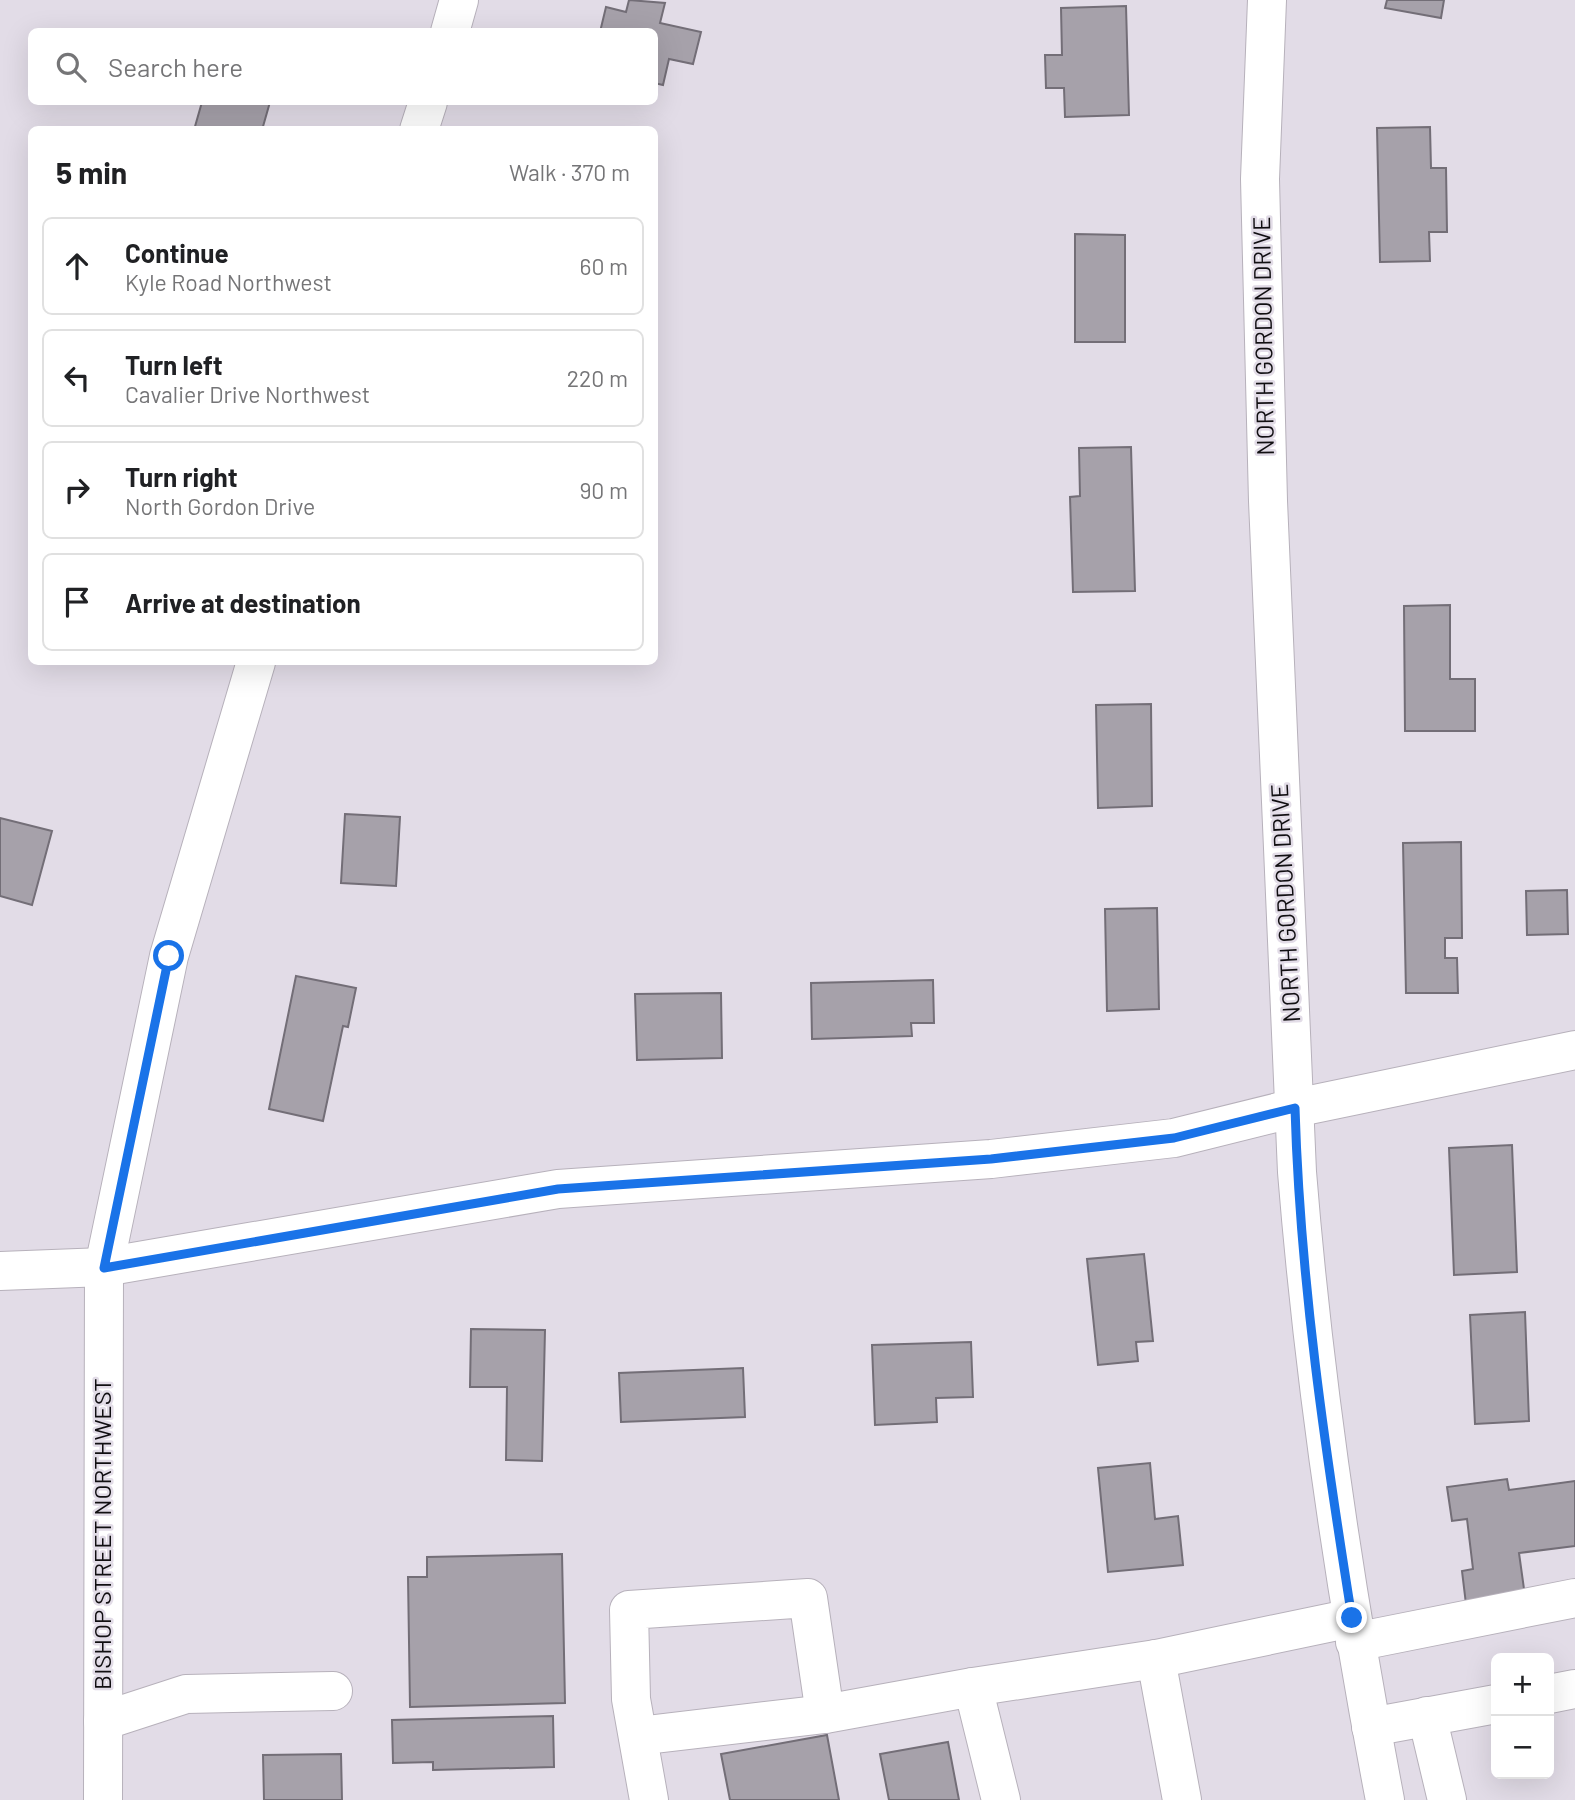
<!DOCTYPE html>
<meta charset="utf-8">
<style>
body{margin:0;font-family:Barlow,sans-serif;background:#f2f2f2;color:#202124}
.controls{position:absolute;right:21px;bottom:21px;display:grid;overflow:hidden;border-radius:10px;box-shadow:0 7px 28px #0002}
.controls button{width:63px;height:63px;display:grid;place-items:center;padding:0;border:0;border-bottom:2px solid #e0e0e0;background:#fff;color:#202124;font:35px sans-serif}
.stop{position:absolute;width:21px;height:21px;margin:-16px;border:5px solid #1a73e8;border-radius:50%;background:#fff}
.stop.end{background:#1a73e8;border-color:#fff;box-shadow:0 2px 7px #0008}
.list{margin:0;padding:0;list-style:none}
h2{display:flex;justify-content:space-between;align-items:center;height:91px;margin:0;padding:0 28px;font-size:30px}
h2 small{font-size:23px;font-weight:400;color:#757577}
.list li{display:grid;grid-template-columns:46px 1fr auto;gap:21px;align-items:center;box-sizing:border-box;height:98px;margin:0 14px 14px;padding:0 14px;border:2px solid #e0e0e0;border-radius:10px}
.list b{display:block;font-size:26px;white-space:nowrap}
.list p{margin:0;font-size:23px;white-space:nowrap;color:#757577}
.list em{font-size:23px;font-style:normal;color:#757577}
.icon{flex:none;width:38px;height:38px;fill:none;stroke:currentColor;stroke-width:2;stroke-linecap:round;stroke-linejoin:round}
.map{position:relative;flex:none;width:1575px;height:1800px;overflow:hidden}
.search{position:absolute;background:#fff;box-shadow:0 7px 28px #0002;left:28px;top:28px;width:630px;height:77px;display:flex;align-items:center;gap:18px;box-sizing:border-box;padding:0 24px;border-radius:10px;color:#757577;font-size:26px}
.panel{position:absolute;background:#fff;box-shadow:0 7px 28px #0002;left:28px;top:126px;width:630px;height:539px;border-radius:10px}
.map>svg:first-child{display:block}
.building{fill:#a6a1aa;stroke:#736e77;stroke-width:2}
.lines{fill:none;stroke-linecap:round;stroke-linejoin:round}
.minor-casing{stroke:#b7b1bb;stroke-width:40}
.minor{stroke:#fff;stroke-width:38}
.route{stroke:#1a73e8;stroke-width:9}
.labels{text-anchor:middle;stroke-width:5;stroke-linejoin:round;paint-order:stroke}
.street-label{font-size:24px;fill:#110f12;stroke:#e2dce7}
</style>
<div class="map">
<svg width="1575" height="1800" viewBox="0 0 1575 1800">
<rect width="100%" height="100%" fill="#e2dce7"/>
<g class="building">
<polygon points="629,0 665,3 660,23 701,32 693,64 669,59 663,85 654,83 654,32 600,32 606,7 626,12"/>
<polygon points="1387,0 1444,0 1441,18 1385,8"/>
<polygon points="1126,6 1129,115 1065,117 1064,88 1046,88 1045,55 1062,55 1061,8"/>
<polygon points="202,102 270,102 262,130 194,130"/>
<polygon points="1430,127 1431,168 1446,168 1447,232 1429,232 1430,261 1380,262 1377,128"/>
<polygon points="1075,234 1125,235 1125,342 1075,342"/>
<polygon points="1131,447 1135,591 1073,592 1070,497 1080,496 1079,448"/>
<polygon points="1450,605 1450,679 1475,679 1475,731 1405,731 1404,606"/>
<polygon points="1151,704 1152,806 1098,808 1096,705"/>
<polygon points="345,814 400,817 396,886 341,883"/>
<polygon points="0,818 52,831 32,905 0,896"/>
<polygon points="1461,842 1462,938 1445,938 1445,958 1457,958 1458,993 1406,993 1403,843"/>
<polygon points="1567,890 1568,934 1527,935 1526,891"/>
<polygon points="1157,908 1159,1009 1107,1011 1105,909"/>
<polygon points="296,976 356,988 348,1027 343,1026 323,1121 269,1109"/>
<polygon points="933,980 934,1023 911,1023 912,1036 812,1039 811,983"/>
<polygon points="721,993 722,1058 637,1060 635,994"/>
<polygon points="1512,1145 1517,1272 1454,1275 1449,1148"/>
<polygon points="1144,1254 1153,1341 1136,1342 1138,1361 1098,1365 1087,1259"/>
<polygon points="1525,1312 1529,1421 1475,1424 1470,1315"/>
<polygon points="471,1329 545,1330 542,1461 506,1460 507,1387 470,1387"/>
<polygon points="971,1342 973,1397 936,1398 937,1422 875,1425 872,1345"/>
<polygon points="743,1368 745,1417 621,1422 619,1373"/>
<polygon points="1150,1463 1155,1519 1178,1516 1183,1565 1108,1572 1098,1468"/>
<polygon points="1507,1479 1509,1490 1575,1481 1575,1546 1519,1553 1525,1596 1466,1604 1462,1571 1473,1569 1467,1519 1452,1521 1447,1487"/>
<polygon points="562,1554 565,1703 410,1707 408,1577 427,1577 427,1557"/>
<polygon points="553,1716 554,1767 433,1770 433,1762 393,1763 392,1720"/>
<polygon points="827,1735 839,1800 730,1800 721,1754"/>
<polygon points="948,1742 959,1800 889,1800 880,1754"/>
<polygon points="341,1754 342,1800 264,1800 263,1755"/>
</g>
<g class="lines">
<g class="minor-casing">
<g id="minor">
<path d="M1267,0L1260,179L1268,501L1297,1172C1314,1383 1345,1592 1385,1800"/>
<polyline points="450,32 459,0"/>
<polyline points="419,130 428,102"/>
<polyline points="0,1271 104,1267 558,1189 991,1159 1174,1138 1295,1108 1575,1050"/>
<polyline points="1355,1642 1575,1598"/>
<polyline points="1156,1659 1182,1800"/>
<polyline points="973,1687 1001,1800"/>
<polyline points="1549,1694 1575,1689"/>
<polyline points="1427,1716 1447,1800"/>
<polyline points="103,1721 186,1694 333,1691"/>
<polyline points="1371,1727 1496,1704"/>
<polyline points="638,1736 825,1714"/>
<polyline points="103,1800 104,1267 169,956 256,662"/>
<polyline points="649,1800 631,1699 629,1610 808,1598 825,1714 973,1687 1156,1659 1352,1618"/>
</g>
</g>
<use href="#minor" class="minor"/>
</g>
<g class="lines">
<path class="route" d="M169,956L104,1268L558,1189L991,1159L1174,1138L1295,1108C1300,1280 1325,1449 1352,1618"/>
</g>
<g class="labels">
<g class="street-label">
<text transform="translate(1264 336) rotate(-91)" y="8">NORTH GORDON DRIVE</text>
<text transform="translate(1286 903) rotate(-93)" y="8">NORTH GORDON DRIVE</text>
<text transform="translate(103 1534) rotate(-90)" y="8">BISHOP STREET NORTHWEST</text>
</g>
</g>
</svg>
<div class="controls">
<button>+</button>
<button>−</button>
</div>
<div class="stop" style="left:169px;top:956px"></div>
<div class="stop end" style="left:1352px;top:1618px"></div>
<div class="search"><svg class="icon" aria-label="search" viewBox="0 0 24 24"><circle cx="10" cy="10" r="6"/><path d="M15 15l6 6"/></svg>Search here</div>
<section class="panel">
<h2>5 min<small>Walk · 370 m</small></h2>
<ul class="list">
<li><svg class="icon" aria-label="ahead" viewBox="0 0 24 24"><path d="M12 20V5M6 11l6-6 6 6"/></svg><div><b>Continue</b><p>Kyle Road Northwest</p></div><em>60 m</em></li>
<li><svg class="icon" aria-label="left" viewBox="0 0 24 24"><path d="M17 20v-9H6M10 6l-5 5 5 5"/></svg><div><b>Turn left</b><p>Cavalier Drive Northwest</p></div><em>220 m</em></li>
<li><svg class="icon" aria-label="right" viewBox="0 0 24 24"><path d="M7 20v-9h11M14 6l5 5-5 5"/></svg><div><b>Turn right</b><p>North Gordon Drive</p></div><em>90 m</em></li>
<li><svg class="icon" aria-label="arrive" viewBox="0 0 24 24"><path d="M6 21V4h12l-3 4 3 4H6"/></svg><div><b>Arrive at destination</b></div></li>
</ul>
</section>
</div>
